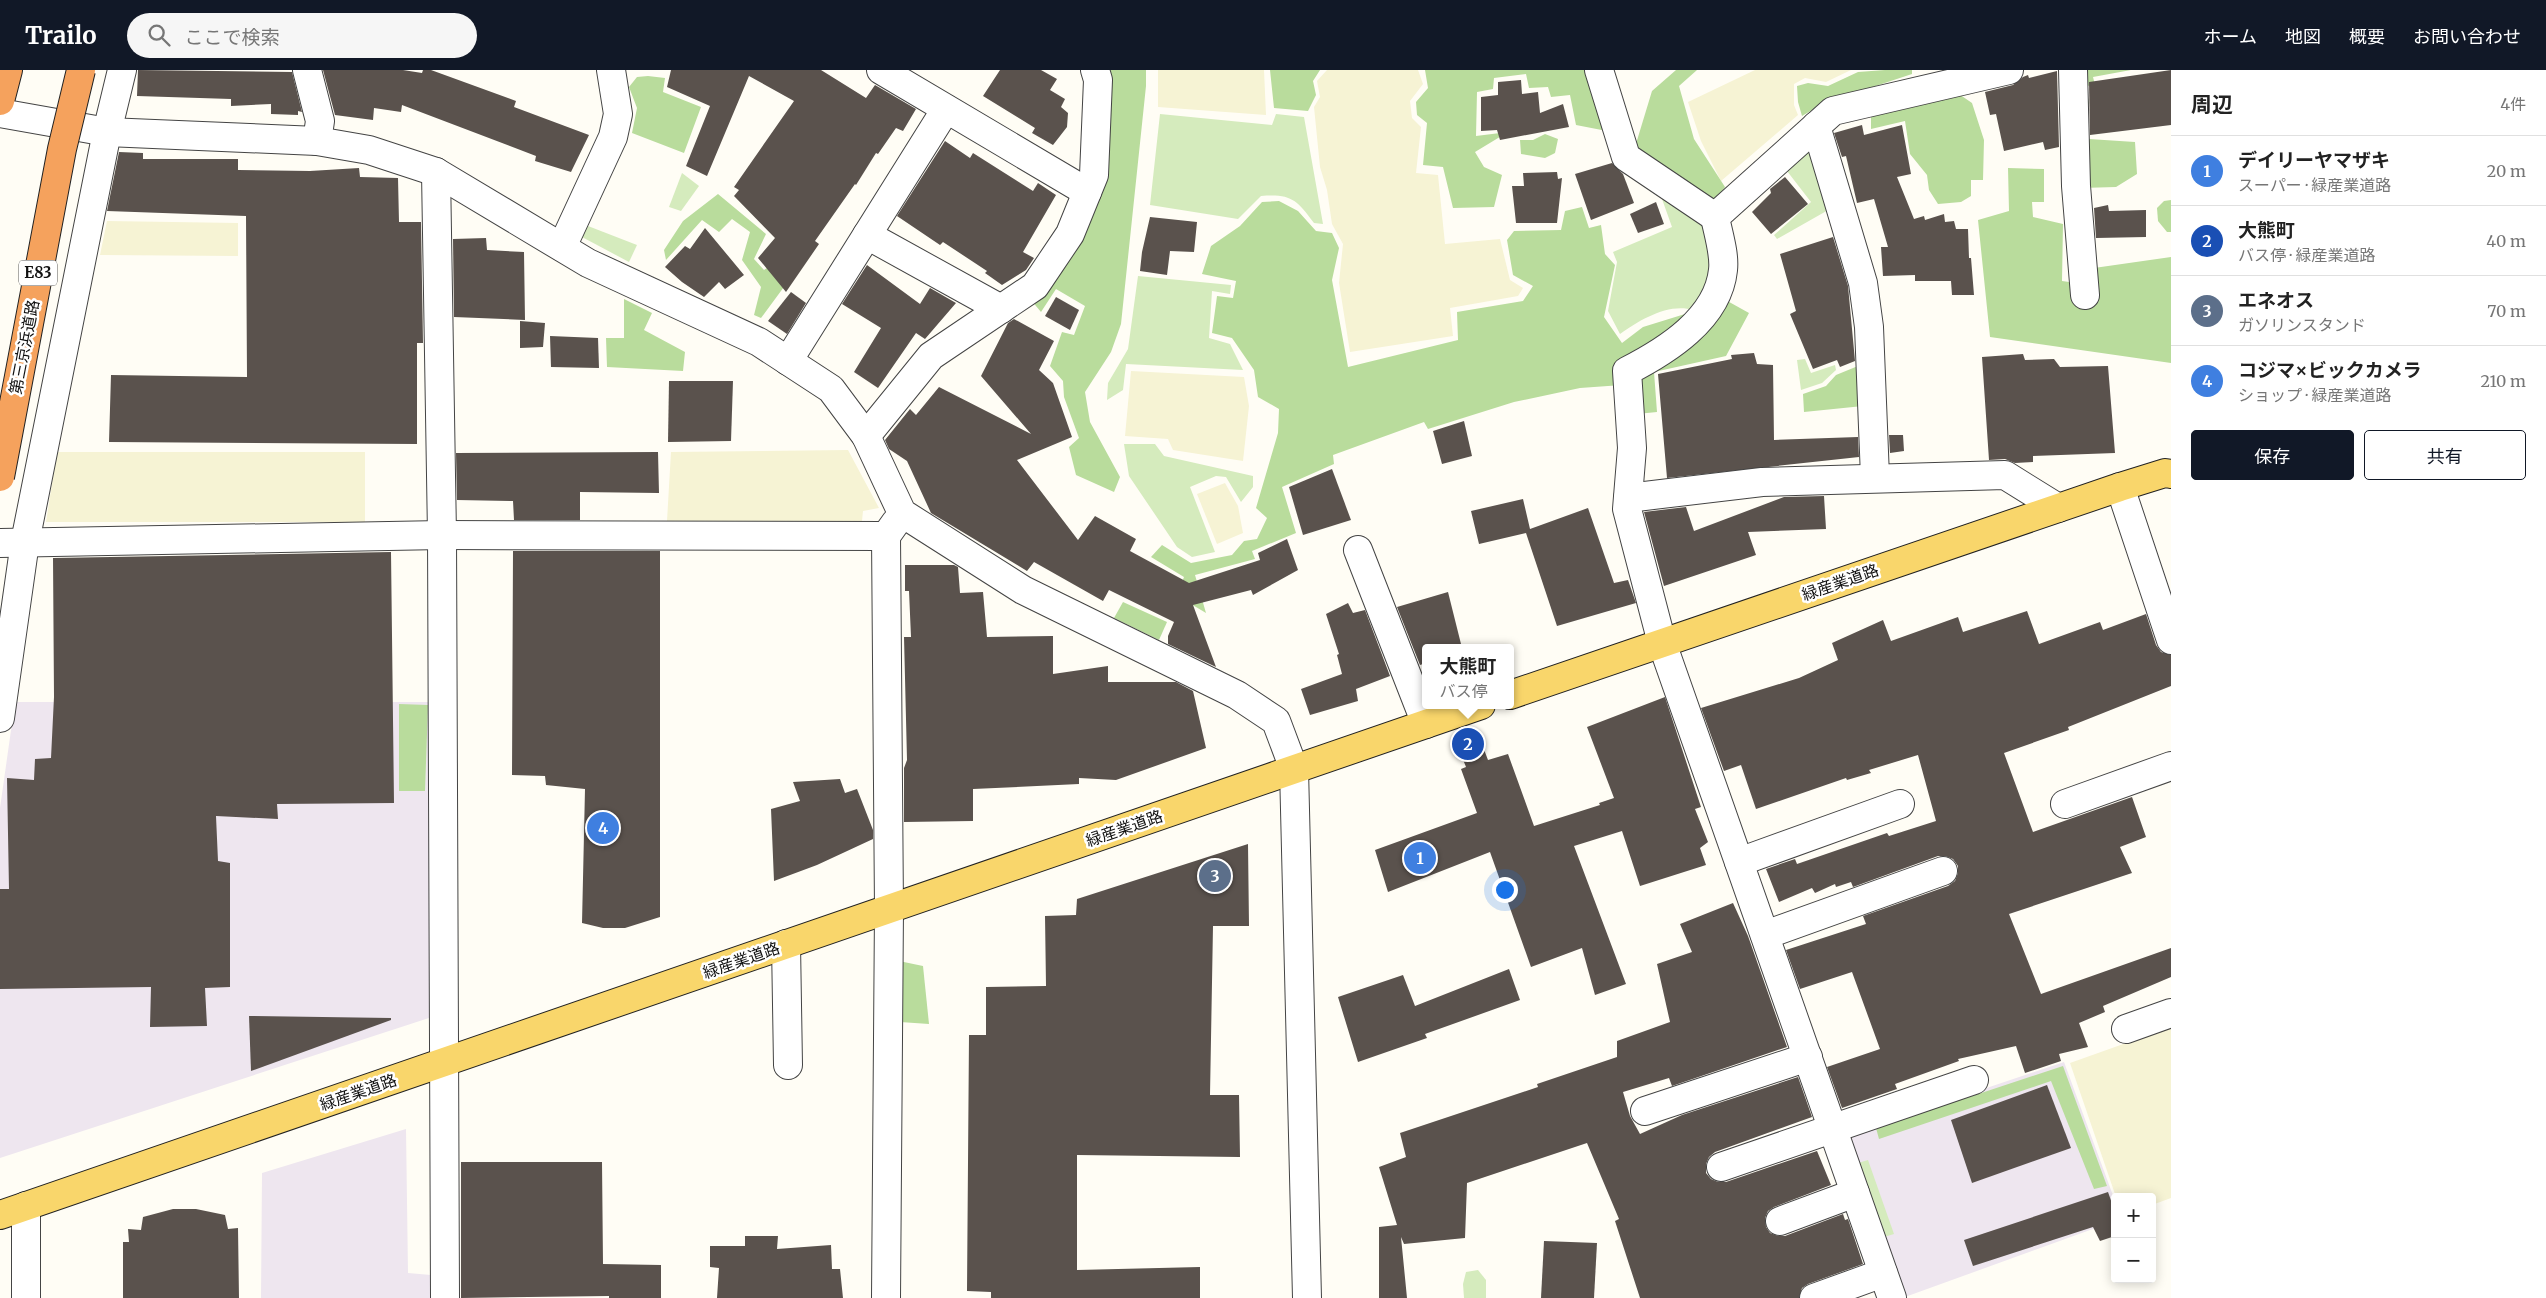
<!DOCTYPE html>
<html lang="ja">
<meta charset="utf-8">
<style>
body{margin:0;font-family:Merriweather,"Noto Sans JP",serif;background:#f6f6f6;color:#222}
.controls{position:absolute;right:15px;bottom:15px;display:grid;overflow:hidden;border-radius:5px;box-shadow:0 2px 12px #0003}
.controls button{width:45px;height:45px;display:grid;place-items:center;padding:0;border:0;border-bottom:1px solid #e0e0e0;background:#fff;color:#222;font:25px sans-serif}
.you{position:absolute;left:1504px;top:819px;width:18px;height:18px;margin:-12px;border:4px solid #fff;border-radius:50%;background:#1a73e8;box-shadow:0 0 0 8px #1a73e833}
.badge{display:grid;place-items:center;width:32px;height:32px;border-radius:50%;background:#111827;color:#fff;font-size:16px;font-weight:700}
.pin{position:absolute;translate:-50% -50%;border:2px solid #fff;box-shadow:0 1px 5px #0006}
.popup{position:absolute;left:1422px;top:574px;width:92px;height:65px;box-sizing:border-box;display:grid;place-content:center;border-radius:5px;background:#fff;filter:drop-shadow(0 1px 4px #0005);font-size:16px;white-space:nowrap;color:#767676}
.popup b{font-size:19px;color:#222}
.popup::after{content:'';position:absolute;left:50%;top:100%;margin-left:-10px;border:10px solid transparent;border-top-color:#fff}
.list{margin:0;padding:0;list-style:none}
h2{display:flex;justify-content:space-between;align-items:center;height:65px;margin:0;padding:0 20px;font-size:21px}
h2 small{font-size:16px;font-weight:400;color:#767676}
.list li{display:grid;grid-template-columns:32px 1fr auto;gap:15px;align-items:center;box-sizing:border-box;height:70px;padding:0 20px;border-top:1px solid #e0e0e0}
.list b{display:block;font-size:19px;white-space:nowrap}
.list p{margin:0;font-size:16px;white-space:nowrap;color:#767676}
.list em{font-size:16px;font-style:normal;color:#767676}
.actions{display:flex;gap:10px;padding:15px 20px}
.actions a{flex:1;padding:11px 0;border:1px solid #111827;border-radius:5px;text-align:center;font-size:18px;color:#111827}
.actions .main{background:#111827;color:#fff}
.icon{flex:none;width:28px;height:28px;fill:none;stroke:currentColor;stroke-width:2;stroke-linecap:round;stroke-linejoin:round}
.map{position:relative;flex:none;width:2171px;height:1228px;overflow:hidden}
header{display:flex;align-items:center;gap:30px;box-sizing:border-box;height:70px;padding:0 25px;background:#111827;color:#fff}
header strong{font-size:24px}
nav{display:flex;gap:28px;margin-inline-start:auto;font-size:18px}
.search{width:350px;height:45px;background:#f6f6f6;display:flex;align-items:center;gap:12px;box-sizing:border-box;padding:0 18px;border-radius:28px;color:#767676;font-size:19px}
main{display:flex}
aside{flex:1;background:#fff}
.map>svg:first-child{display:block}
.industrial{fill:#eee6ef}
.farmland{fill:#f6f3d4}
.green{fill:#d5ebbd}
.forest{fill:#b9dc9c}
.building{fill:#5a524d}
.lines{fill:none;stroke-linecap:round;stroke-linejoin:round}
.minor-casing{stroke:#444;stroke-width:30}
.major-casing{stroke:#222;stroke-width:30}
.highway-casing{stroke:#222;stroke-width:30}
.minor{stroke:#fff;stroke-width:28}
.major{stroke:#f9d66b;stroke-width:28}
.highway{stroke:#f5a25d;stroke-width:28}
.highway-bridge-casing{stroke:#222;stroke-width:30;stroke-linecap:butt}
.highway-bridge{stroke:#f5a25d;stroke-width:28}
.labels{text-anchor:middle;stroke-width:5;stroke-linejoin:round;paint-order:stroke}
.shield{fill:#fff;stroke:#585858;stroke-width:1}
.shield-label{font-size:15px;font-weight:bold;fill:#111}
.street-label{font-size:16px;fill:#111;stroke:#fff}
</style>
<header>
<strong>Trailo</strong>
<div class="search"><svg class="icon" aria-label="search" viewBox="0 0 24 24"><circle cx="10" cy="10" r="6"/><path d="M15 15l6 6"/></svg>ここで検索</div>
<nav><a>ホーム</a><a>地図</a><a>概要</a><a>お問い合わせ</a></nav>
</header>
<main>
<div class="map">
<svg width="2171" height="1228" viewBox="0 0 2171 1228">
<rect width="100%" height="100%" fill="#fffdf5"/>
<g class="industrial">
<polygon points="15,632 431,632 432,947 0,1088 0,738"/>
<polygon points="2064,992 2115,1131 2115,1151 1905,1227 1850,1064"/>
<polygon points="406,1059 408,1203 431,1205 431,1228 261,1228 262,1103"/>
</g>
<g class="farmland">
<polygon points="1158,0 1264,0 1266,45 1158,37"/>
<polygon points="1327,0 1418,0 1423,14 1410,31 1412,48 1421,57 1416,103 1438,105 1445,174 1500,169 1510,210 1523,218 1518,226 1450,238 1453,266 1350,282 1339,213 1343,174 1332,154 1327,120 1320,97 1314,37 1320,27 1317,11"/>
<polygon points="1755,0 1851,0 1826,12 1805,8 1794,14 1794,35 1798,45 1721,111 1701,71 1688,32"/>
<polygon points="107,151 238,153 238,186 100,185"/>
<polygon points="1131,301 1244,307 1249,336 1243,391 1173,380 1168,369 1125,366"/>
<polygon points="848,380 879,438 863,441 862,451 667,451 671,382"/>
<polygon points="57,382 365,382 365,452 46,452"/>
<polygon points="1225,413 1238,436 1243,463 1217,474 1197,424"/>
<polygon points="2171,957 2171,1128 2152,1135 2152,1127 2116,1127 2070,993"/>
</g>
<g class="green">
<path d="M1160,44L1272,55L1276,44L1304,47L1323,154L1314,153C1296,129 1291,124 1261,126L1238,149L1150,135Z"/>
<polygon points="1810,74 1830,139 1777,169 1774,165 1811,132 1787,101"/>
<polygon points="682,103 699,116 681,141 669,137"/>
<path d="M1666,126L1703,155L1713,200L1693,240C1668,233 1640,250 1620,264L1608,241L1617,192L1613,182L1672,157L1662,129Z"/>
<polygon points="588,156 637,175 629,192 582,167"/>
<polygon points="1138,206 1231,215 1230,224 1212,221 1209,268 1230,274 1243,300 1126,294 1123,320 1107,330 1108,313 1128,279"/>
<polygon points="1805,289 1811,303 1835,295 1836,300 1822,313 1801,320 1797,290"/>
<polygon points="1124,374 1155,374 1164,386 1253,406 1253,417 1241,432 1226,407 1216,406 1190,417 1215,482 1192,487 1177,477 1129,406"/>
<polygon points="1868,1090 1894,1164 1884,1167 1858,1093"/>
<polygon points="1478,1200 1486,1210 1486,1228 1464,1228 1463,1214 1466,1202"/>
</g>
<g class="forest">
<polygon points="1101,0 1146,0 1146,16 1121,254 1111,282 1085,322 1090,352 1120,407 1114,422 1076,405 1069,377 1079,368 1064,327 1063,311 1050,296 1062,262 1074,265 1085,236 1056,219 1041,242 1031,230 1076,168"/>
<polygon points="1270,0 1320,0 1313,11 1316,25 1308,41 1274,38"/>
<polygon points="1425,0 1593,0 1612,62 1576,55 1570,25 1551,27 1548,17 1529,18 1526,4 1494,8 1493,19 1477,22 1476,66 1508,62 1475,82 1484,97 1502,105 1494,137 1453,138 1443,97 1423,95 1427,53 1417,45 1416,32 1428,18"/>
<polygon points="1676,0 1697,0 1679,16 1694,69 1725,117 1713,134 1635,77 1652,21"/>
<polygon points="1885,0 1912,0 1912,4 1824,33 1802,46 1798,32 1797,16 1808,13 1828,16 1858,2"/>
<polygon points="2078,0 2131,0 2093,7 2095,15 2086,16 2089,34 2083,39 2089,69 2135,72 2137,104 2116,117 2081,118"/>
<polygon points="648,6 665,8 663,22 701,37 684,83 632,63 637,38 629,17 637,7"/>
<polygon points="1953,20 1972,33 1984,70 1983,110 1971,110 1971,126 1961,132 1938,134 1929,120 1927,105 1910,84 1905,51 1871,59 1871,45"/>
<polygon points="1545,64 1558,69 1555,83 1545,88 1521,84 1520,70 1533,70"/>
<polygon points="2008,98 2044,99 2044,132 2032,132 2033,147 2063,154 2062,211 2091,215 2094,198 2171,187 2171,293 1990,267 1978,150 2009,141"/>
<polygon points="718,124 766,164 754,189 764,200 777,191 792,206 761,248 754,245 761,217 742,190 750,162 732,149 719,162 702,150 666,190 664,180 683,151"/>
<polygon points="2171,130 2171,162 2167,162 2158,151 2157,138 2164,131"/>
<polygon points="1279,131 1298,141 1316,161 1332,163 1339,178 1332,210 1348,297 1458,270 1457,242 1523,231 1533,216 1513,205 1507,170 1514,161 1561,160 1565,141 1582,137 1589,158 1601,155 1605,184 1615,195 1604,247 1622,273 1643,257 1685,244 1696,249 1622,315 1580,318 1514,332 1428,359 1424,352 1333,385 1334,394 1282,417 1296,463 1252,481 1255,489 1195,505 1206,543 1181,528 1173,535 1184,507 1151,487 1162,475 1191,493 1232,485 1244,471 1257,469 1267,448 1256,438 1278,363 1279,339 1258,327 1254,300 1232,268 1212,263 1217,226 1233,228 1236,211 1202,204 1211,176 1240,156 1262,132"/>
<polygon points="1722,228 1749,243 1726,286 1654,302 1657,342 1637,344 1634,304"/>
<polygon points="624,229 652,243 644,260 685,282 683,301 607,297 606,268 624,268"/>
<polygon points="1858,296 1863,336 1804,342 1803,324 1826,316 1836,305"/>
<polygon points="1123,532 1167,552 1159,570 1114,548"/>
<polygon points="399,634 428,635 425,721 399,721"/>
<polygon points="899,891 923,896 929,954 900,952"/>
<polygon points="2063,996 2107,1116 2094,1119 2051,1011 1879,1069 1876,1058"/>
</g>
<g class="building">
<polygon points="138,0 292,2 302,42 298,41 298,45 271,44 271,34 231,36 231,29 137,26"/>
<polygon points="323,0 403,0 422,3 423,0 431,0 516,31 514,37 589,65 571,102 535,91 536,86 402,35 401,42 374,38 373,50 335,45"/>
<polygon points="671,0 821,0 866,28 875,15 916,39 903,61 896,58 878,84 876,83 856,115 855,114 815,171 819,174 786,222 758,188 775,168 734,126 739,120 734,117 794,31 749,6 707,106 686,96 710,36 667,17"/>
<polygon points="1000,0 1041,0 1057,9 1050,20 1065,29 1061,37 1068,43 1067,57 1053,75 1032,63 1035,58 983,26"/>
<polygon points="2171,0 2171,55 2090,65 2089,12"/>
<polygon points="2057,1 2059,77 2045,80 2043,72 2004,81 1996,44 1990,45 1985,22 2013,15 2023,7 2028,5 2029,8"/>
<polygon points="1521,10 1522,24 1538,22 1540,43 1563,34 1569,57 1500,70 1497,60 1481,61 1481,27 1498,25 1498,12"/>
<polygon points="1862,55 1864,65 1902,55 1911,104 1897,107 1914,149 1924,146 1925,150 1944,144 1945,152 1954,151 1956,159 1968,159 1969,188 1971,188 1974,225 1952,225 1951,211 1915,211 1915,205 1883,206 1881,177 1888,177 1874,129 1857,133 1846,86 1842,87 1834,63"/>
<polygon points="945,71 970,88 973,83 1033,121 1038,113 1056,125 1023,182 1034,188 1026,200 1002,215 985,203 987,201 943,172 940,175 897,146"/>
<polygon points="119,82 143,83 143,89 238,89 238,100 310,101 359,98 360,107 398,108 399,152 421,152 423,273 417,273 417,374 109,372 111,305 247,307 246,146 107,141"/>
<polygon points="1612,93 1623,104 1634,133 1591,150 1575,104"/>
<polygon points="1557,102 1558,109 1562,108 1557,153 1516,153 1512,116 1524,116 1523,103"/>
<polygon points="1785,107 1808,134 1771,164 1752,142 1771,123 1770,119"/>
<polygon points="1656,132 1664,154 1638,163 1630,144"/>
<polygon points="2108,135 2109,141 2146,140 2146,167 2096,168 2094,138"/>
<polygon points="1150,147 1197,152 1194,182 1170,181 1167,205 1140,201 1142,182"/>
<polygon points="705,158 744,205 725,219 719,212 704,227 682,212 665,197 685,176 690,179"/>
<polygon points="1833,167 1848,216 1855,291 1840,297 1837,290 1813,299 1790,244 1796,241 1780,184"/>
<polygon points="486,168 487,180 524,182 525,250 454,247 453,169"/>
<polygon points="867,195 920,234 930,218 956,233 925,269 916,263 878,318 854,302 881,258 842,234"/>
<polygon points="791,222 806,233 787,264 768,251"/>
<polygon points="1056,227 1079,240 1070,260 1045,246"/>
<polygon points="1014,249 1054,271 1039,300 1053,313 1072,367 1017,390 1078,470 1095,446 1136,469 1130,481 1189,513 1260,490 1258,483 1287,469 1298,500 1253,525 1251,520 1193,535 1216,597 1168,574 1168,566 1174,552 1109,520 1103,531 1034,492 1027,501 931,443 907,391 889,379 885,370 910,339 916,345 939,317 1031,364 981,306 1008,253"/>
<polygon points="520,251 545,253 543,277 520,278"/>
<polygon points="550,266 598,268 599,298 551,297"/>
<polygon points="1754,283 1757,294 1773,295 1774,370 1858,367 1859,387 1667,408 1658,304 1732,289 1731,285"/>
<polygon points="2023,284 2025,290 2054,289 2060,297 2108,296 2115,383 2033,386 2033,392 2015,393 2005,389 1989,390 1982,287"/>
<polygon points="669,311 733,311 731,371 668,372"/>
<polygon points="1464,351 1472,386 1442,394 1433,361"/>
<polygon points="1889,365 1903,365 1904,381 1890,383"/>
<polygon points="658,382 659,423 580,422 580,450 514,450 513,431 457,430 456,383"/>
<polygon points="1332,399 1351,450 1303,465 1289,417"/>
<polygon points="1824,426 1826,459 1748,462 1756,485 1664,516 1644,442 1686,437 1694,461 1784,427"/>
<polygon points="1523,429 1530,459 1588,438 1614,513 1628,510 1636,533 1557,556 1526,463 1479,474 1471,441"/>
<polygon points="513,481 660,481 660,847 625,858 603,858 582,853 585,719 546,715 545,706 512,705"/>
<polygon points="391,482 394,733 277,734 278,749 216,746 218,791 230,793 230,917 205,918 207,956 150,957 151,917 0,919 0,819 9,819 7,708 34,710 35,689 51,688 54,627 53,488"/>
<polygon points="905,495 954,495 958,497 960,523 983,522 987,567 1053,566 1053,604 1108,596 1108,612 1176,612 1193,621 1206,678 1116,710 1079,708 1079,714 973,719 973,751 904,752 904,698 907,690 904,567 911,567 909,521 905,521"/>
<polygon points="1448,522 1462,578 1426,578 1426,593 1420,595 1397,537"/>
<polygon points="1348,533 1353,543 1365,540 1390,606 1356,619 1358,631 1310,645 1301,619 1342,604 1337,585 1339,584 1326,544"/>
<polygon points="2027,541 2039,574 2100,552 2103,560 2146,544 2156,575 2161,582 2171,585 2171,616 2068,657 2069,660 2004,683 2033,762 2132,727 2146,767 2120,777 2132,803 2009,844 2041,924 2171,878 2171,907 2103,936 2105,942 2079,953 2088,977 2059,984 2061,991 2025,1003 2016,976 1958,989 1959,991 1895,1014 1897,1019 1842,1038 1827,997 1880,979 1852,902 1800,919 1786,880 1866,854 1863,846 1948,816 1955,811 1958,803 1958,796 1953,789 1945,786 1938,786 1853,817 1851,812 1836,817 1835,814 1815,823 1812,818 1779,832 1766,799 1795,789 1797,794 1887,763 1889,766 1936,751 1918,685 1869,700 1871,703 1847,710 1846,708 1756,739 1741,695 1724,701 1701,638 1799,608 1838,590 1832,573 1883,550 1891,571 1958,547 1963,562"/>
<polygon points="1665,627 1701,737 1695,739 1708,772 1700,778 1706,795 1640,816 1622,761 1574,776 1626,914 1595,925 1582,878 1531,897 1490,782 1388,822 1375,780 1477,743 1461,699 1466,697 1458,677 1480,669 1488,690 1508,684 1534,756 1600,735 1599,733 1614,728 1587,657"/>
<polygon points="840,709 845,723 857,719 873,760 873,769 817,795 774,811 771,739 800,731 793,712"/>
<polygon points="1248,774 1249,856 1213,856 1210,1025 1239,1025 1240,1087 1077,1085 1077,1200 1200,1197 1200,1228 991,1228 991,1222 967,1221 969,965 986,965 986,917 1046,916 1045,846 1076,845 1077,829"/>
<polygon points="1733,833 1748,866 1787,977 1672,1016 1669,1008 1623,1022 1630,1046 1640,1064 1682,1045 1798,1007 1812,1047 1715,1082 1709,1087 1706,1094 1706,1103 1711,1109 1718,1112 1726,1112 1817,1081 1831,1115 1774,1137 1768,1141 1765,1148 1766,1157 1770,1163 1778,1166 1785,1166 1843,1144 1845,1150 1848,1149 1863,1194 1808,1214 1802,1218 1799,1228 1640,1228 1615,1151 1619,1149 1587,1073 1467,1113 1465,1168 1404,1174 1401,1167 1407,1228 1379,1228 1379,1157 1397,1155 1379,1097 1406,1087 1400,1063 1538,1017 1537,1014 1617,987 1617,971 1670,952 1657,894 1692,882 1680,854"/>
<polygon points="1509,899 1520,930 1425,964 1427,968 1358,992 1338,927 1403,905 1415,936"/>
<polygon points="249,946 391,948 391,950 251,1001"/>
<polygon points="2047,1015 2071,1078 1972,1113 1951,1050"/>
<polygon points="461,1092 602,1092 603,1194 661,1195 661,1228 609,1228 609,1226 461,1228"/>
<polygon points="2108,1122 2115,1142 2115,1166 2100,1171 2093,1157 1973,1196 1964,1170"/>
<polygon points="173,1139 196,1139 225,1145 228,1159 238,1158 239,1228 123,1228 123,1172 129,1172 128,1159 141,1160 143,1147"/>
<polygon points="745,1166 778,1166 777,1179 831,1175 832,1199 840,1199 843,1228 717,1228 719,1198 710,1197 710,1176 745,1176"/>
<polygon points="1544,1171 1597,1173 1594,1228 1541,1228"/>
</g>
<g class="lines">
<g class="minor-casing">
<g id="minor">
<polyline points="307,0 320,51 317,71"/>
<polyline points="881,0 1087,122"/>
<polyline points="1599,0 1626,87 1715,147"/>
<polyline points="2073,0 2076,116 2085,225"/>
<polyline points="0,43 107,62 317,71 369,80 436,102 588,193 759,272 831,319 866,366 902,443 1023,520 1237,625 1276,651 1294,699 1307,1228"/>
<polyline points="1816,56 1863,213 1869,257 1875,407"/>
<polyline points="436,102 442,465 445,1228"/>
<polyline points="867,165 1001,239"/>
<polyline points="562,177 613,67 618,44 611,0"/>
<polyline points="788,291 946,39"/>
<polyline points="866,366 931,286 1035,216 1070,164 1094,105 1098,10 1095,0"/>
<polyline points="2120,417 2171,570"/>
<polyline points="1628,428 1762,412 2005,405 2058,438"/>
<polyline points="0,473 442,465 886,466"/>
<polyline points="1358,480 1426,654"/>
<polyline points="0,648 25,472 107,62 122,0"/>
<polyline points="2065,734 2171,696"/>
<polyline points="1739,792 1900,734"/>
<polyline points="1765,865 1943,801"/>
<polyline points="786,874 788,995"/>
<polyline points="2126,959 2171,943"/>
<polyline points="1645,1041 1808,987"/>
<polyline points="1721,1097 1974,1010"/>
<polyline points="26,1136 26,1228"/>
<polyline points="1780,1151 1855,1123"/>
<polyline points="886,1228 889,839 886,466 896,452"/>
<polyline points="1814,1228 1883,1203"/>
<path d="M1892,1228L1662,573L1627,439L1632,378L1627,301C1666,281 1718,249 1723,200C1725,184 1718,163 1715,147L1833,41L2009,0"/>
</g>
</g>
<g class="major-casing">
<g id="major">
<polyline points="1510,625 2120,417 2165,403 2171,404"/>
<polyline points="0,1145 1481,635"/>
</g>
</g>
<g class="highway-casing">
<polyline id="highway" points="0,31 8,0"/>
</g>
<use href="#minor" class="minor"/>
<use href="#major" class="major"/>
<use href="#highway" class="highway"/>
<g class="highway-bridge-casing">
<polyline id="highway-bridge" points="0,407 62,79 81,0"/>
</g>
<use href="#highway-bridge" class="highway-bridge"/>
</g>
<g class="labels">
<rect class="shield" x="19" y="190.5" width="38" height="25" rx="4"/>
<g class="shield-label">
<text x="38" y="208">E83</text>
</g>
<g class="street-label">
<text transform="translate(24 277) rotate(-79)" y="6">第三京浜道路</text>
<text transform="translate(1840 512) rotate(-19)" y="6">緑産業道路</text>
<text transform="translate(1124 758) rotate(-19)" y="6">緑産業道路</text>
<text transform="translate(741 890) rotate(-19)" y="6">緑産業道路</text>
<text transform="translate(358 1022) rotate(-19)" y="6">緑産業道路</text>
</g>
</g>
</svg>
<div class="controls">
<button>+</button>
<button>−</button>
</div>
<div class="you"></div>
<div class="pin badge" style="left:1420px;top:788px;background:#3f7fe0">1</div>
<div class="pin badge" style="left:1468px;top:674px;background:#1a4fb4">2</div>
<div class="popup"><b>大熊町</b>バス停</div>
<div class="pin badge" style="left:1215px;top:806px;background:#5c6f8a">3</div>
<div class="pin badge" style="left:603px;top:758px;background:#3f7fe0">4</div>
</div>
<aside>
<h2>周辺<small>4件</small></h2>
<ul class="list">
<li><span class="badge" style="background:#3f7fe0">1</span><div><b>デイリーヤマザキ</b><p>スーパー · 緑産業道路</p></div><em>20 m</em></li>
<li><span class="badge" style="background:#1a4fb4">2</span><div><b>大熊町</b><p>バス停 · 緑産業道路</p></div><em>40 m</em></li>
<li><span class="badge" style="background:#5c6f8a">3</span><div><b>エネオス</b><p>ガソリンスタンド</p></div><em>70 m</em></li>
<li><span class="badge" style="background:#3f7fe0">4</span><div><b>コジマ×ビックカメラ</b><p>ショップ · 緑産業道路</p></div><em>210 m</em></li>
</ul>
<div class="actions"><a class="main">保存</a><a>共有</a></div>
</aside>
</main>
